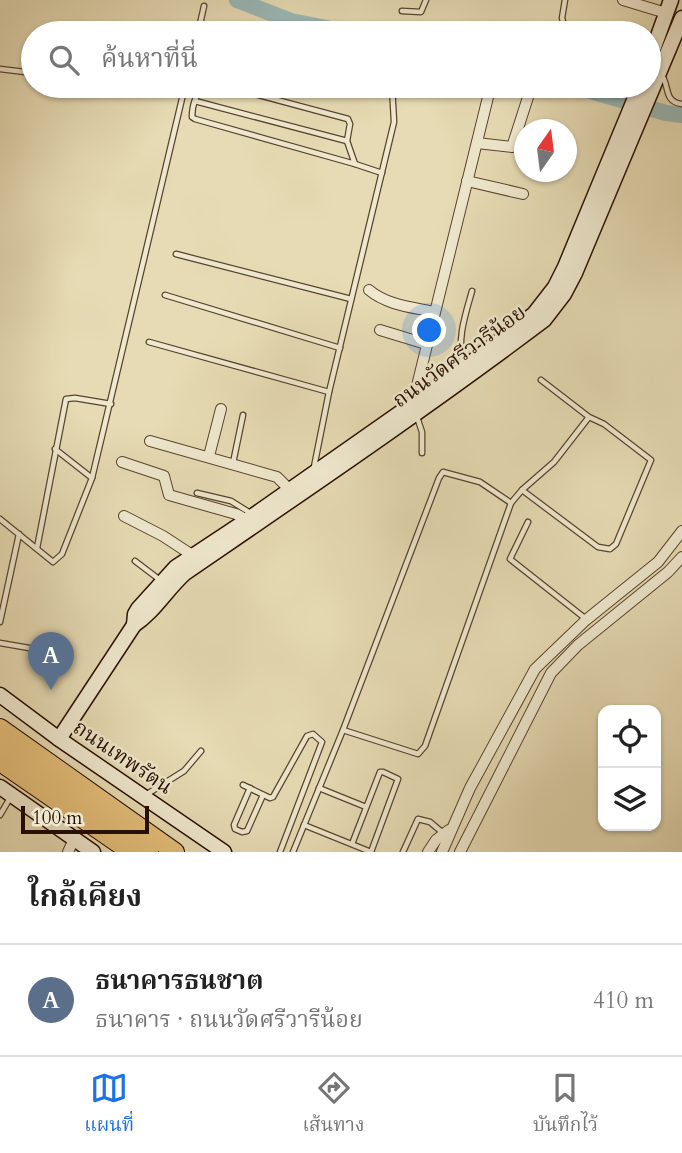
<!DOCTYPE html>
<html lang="th">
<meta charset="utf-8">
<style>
body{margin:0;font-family:Cardo,"Noto Serif Thai",serif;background:#f6f6f6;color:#222}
.controls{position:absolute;right:21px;bottom:21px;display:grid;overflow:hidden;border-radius:14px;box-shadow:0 2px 5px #0004}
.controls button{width:63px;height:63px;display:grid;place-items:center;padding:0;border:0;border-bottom:2px solid #e0e0e0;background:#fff;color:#222;font:35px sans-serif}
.compass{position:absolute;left:514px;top:119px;width:63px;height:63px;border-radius:50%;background:#fff;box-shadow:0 2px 5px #0004;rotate:14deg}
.scale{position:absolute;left:21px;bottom:18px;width:128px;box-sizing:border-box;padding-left:7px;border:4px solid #291101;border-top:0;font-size:19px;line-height:24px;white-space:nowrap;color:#291101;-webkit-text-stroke:5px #efe8ce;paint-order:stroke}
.you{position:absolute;left:430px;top:331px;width:24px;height:24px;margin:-18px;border:5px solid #fff;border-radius:50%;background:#1a73e8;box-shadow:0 0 0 10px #1a73e833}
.badge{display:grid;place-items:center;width:46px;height:46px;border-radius:50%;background:#1a73e8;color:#fff;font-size:23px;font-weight:700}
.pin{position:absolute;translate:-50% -58px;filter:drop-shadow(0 2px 4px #0008)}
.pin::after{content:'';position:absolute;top:37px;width:24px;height:21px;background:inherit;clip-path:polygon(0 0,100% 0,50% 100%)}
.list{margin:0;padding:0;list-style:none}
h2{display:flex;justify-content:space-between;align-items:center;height:91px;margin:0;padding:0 28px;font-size:30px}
h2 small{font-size:23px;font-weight:400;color:#767676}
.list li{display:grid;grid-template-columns:46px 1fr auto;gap:21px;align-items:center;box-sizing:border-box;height:112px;padding:0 28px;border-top:2px solid #e0e0e0}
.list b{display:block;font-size:26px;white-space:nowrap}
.list p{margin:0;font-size:23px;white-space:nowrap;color:#767676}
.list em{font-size:23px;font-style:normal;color:#767676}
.icon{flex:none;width:38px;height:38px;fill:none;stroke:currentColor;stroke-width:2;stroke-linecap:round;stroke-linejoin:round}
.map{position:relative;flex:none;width:682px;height:852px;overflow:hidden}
.search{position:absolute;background:#fff;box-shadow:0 2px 5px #0004;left:21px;right:21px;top:21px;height:77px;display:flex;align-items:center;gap:18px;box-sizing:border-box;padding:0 24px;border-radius:38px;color:#767676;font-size:26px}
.sheet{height:203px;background:#fff}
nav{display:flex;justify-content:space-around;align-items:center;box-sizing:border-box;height:98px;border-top:2px solid #e0e0e0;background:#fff;font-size:19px;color:#767676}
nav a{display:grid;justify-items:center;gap:4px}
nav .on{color:#1a73e8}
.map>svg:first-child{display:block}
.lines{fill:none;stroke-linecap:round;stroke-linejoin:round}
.river{stroke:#9ab9b7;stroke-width:16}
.service-casing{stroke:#58442e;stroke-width:7}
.minor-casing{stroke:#58442e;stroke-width:12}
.secondary-casing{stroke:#291101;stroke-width:17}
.trunk-casing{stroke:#291101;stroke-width:18}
.motorway-casing{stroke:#291101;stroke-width:20}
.service{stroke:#efe8ce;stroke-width:4.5}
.minor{stroke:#efe8ce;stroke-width:10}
.secondary{stroke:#efe8ce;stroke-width:14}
.trunk{stroke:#e3be7a;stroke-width:16}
.motorway{stroke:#e3be7a;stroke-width:18}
.labels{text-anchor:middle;stroke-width:5;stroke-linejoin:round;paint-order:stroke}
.street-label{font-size:21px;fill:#291101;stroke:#efe8ce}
</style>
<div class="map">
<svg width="682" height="852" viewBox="0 0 682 852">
<rect width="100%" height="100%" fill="#e6dbb4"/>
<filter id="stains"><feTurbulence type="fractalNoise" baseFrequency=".00286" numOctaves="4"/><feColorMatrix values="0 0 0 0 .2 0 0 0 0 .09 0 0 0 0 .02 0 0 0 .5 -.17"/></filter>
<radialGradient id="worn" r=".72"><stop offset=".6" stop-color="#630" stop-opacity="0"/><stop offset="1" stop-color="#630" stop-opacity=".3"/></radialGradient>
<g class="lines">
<g class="river">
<polyline points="237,0 291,21 352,33"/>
<polyline points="573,86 666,113 682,115"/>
</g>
<g class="service-casing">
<g id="service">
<polyline points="565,0 562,18 566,33"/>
<polyline points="402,11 421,12 426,0"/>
<polyline points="198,33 204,6"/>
<polyline points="0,69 33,73"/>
<path d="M661,74C670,85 663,102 682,104"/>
<polyline points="141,86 184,91"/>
<path d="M206,86C196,91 192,106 192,117L195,119L355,164L347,141L350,124L348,119L225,86"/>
<polyline points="185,87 198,92"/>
<polyline points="195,101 347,141"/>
<polyline points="355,164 382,173"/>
<polyline points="176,254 351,299"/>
<polyline points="165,295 340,348"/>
<polyline points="149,342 329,392"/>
<path d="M463,364C457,338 465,316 472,291"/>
<polyline points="541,380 589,417 604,424 651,460 616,544 610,549 598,547 522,490 554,462 589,417"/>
<polyline points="417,417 422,432 422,453"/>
<polyline points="55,449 92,478"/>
<polyline points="233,463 243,415"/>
<polyline points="314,467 329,392 394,122 392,86"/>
<polyline points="197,493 231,501 252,514"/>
<polyline points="0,519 53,562 62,554 92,478 185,86"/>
<polyline points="528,522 510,559 586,619"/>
<polyline points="37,548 66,399 75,398 111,404"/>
<polyline points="135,561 160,580"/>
<polyline points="0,622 19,534"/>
<polyline points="0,643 58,653"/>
<polyline points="343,730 418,754 425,746 511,503 522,490"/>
<polyline points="243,785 270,798 273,797 307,736 313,734 322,742 280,852"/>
<polyline points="250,788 234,825 235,829 242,832 247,831 263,795"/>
<polyline points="319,788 366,807"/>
<polyline points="144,796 184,771 201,751"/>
<polyline points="0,815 10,798"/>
<polyline points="304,825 371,852"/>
<polyline points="352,844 380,772 383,772 398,779 371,852"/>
<polyline points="293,852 343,730 439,478 443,472 480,482 511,503"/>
<polyline points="403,852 418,819 430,822 443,833"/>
</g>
</g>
<g class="minor-casing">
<g id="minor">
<polyline points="623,0 666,13"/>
<polyline points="477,143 512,147 530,91"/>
<polyline points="467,181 523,194"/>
<path d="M369,290C387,305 411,307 434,312"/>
<polyline points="380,330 426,344"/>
<polyline points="413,402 489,93"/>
<polyline points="150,441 277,477 289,489"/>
<polyline points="209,456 221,409"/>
<polyline points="122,462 164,476 169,495 236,514 247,520"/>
<polyline points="124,516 163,536 192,555"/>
<polyline points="68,852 74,839"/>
<polyline points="428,852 436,840 449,830"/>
<polyline points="442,852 470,788 535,669 586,620 658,562 682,531"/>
<polyline points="460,852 551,673 578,645 668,572 682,557"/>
</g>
</g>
<g class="secondary-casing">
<g id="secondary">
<polyline points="649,61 671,0"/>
<polyline points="134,625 135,614 138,609 176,567 247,520 464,368 534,314 555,287 565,267 640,86"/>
<polyline points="0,695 59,739 224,852"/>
<path d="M59,739L134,625C154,612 167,589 185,573C306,490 427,408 544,320L564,294L575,273L682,18"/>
<polyline points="0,787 93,852"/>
</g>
</g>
<g class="trunk-casing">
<polyline id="trunk" points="0,763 129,852"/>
</g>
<g class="motorway-casing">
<g id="motorway">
<polyline points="0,728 175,852"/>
<polyline points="0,745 149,852"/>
</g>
</g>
<use href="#service" class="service"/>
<use href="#minor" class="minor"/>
<use href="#secondary" class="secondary"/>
<use href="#trunk" class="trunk"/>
<use href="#motorway" class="motorway"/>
</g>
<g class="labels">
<g class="street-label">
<text transform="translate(459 356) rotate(-36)" y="7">ถนนวัดศรีวารีน้อย</text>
<text transform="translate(123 757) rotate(34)" y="7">ถนนเทพรัตน</text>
</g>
</g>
<rect width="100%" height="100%" filter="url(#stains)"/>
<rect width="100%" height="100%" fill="url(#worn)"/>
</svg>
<div class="controls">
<button><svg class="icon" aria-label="locate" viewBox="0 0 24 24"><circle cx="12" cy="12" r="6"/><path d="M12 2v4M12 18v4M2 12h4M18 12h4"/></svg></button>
<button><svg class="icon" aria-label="layers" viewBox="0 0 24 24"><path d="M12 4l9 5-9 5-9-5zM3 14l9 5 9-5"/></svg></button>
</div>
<svg class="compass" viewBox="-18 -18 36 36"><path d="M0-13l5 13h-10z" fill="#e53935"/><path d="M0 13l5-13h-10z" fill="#767676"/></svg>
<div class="scale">100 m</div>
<div class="you"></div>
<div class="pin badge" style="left:51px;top:690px;background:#5c6f8a">A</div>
<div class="search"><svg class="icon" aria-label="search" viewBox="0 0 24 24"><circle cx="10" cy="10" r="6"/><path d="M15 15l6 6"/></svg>ค้นหาที่นี่</div>
</div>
<section class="sheet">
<h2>ใกล้เคียง<small></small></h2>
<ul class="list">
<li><span class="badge" style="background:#5c6f8a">A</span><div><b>ธนาคารธนชาต</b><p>ธนาคาร · ถนนวัดศรีวารีน้อย</p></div><em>410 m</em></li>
</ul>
</section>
<nav>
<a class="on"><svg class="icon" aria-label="map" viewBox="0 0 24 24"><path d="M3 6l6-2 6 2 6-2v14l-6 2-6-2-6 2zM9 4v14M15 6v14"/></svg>แผนที่</a>
<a><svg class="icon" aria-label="directions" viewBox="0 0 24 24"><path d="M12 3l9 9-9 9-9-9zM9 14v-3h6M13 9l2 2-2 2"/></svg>เส้นทาง</a>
<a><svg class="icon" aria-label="saved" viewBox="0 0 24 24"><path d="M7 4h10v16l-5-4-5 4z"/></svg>บันทึกไว้</a>
</nav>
